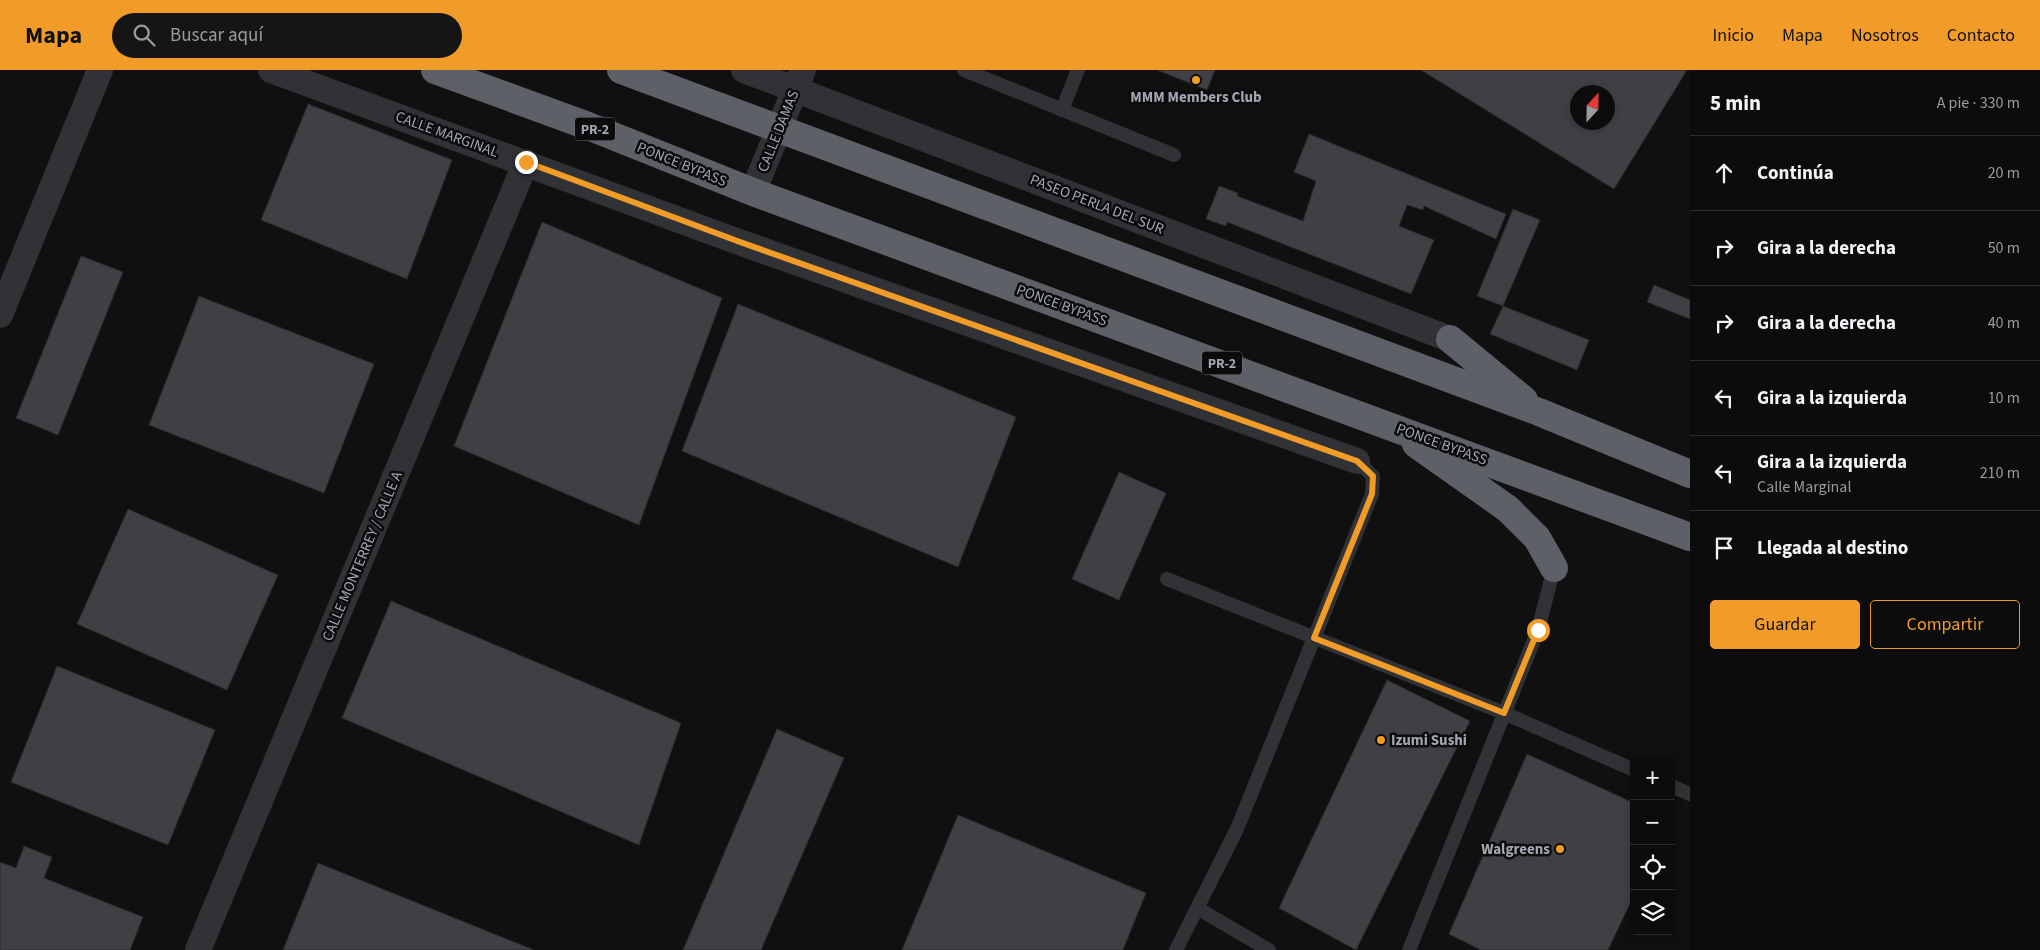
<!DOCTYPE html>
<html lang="es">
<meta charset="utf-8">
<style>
body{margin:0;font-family:"Source Sans 3",sans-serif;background:#151516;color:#f1f3f6}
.controls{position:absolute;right:15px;bottom:15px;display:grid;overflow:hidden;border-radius:5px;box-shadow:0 2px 8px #0003}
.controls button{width:45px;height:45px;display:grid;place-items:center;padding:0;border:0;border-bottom:1px solid #2c2c2e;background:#0c0c0d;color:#f1f3f6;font:25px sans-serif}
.compass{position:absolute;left:1570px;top:15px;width:45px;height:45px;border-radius:50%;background:#0c0c0d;box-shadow:0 2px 8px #0003;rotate:22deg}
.stop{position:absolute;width:15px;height:15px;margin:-11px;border:4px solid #f19c28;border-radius:50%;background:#fff}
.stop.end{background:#f19c28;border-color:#fff;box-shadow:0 1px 5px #0008}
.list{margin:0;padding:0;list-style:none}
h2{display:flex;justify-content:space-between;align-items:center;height:65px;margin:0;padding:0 20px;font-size:21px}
h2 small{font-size:16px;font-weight:400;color:#9a9b9d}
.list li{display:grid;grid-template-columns:32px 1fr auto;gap:15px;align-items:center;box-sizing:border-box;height:75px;padding:0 20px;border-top:1px solid #2c2c2e}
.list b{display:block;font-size:19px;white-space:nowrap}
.list p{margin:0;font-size:16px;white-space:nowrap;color:#9a9b9d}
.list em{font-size:16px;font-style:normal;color:#9a9b9d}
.actions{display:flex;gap:10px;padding:15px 20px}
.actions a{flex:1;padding:11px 0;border:1px solid #f19c28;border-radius:5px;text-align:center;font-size:18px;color:#f19c28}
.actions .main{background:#f19c28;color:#111}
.icon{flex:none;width:28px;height:28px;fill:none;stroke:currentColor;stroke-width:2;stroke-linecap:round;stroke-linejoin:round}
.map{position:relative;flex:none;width:1690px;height:880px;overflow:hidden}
header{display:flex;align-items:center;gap:30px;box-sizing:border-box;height:70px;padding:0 25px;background:#f19c28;color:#111}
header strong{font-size:24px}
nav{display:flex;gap:28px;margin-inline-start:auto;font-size:18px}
.search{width:350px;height:45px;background:#151516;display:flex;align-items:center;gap:12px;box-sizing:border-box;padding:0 18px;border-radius:28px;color:#9a9b9d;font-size:19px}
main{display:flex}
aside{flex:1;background:#0c0c0d}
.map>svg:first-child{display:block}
.building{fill:#3f4044;stroke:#2a2a2d;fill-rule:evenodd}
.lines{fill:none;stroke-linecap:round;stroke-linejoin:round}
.lane{stroke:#313236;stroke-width:14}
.street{stroke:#313236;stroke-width:26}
.highway{stroke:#5d6067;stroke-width:28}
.route{stroke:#f19c28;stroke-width:6}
.poi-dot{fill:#f19c28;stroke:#0b0b0c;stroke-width:2}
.labels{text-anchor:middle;stroke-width:5;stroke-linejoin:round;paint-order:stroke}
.shield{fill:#0b0b0c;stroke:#747980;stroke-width:1}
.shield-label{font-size:14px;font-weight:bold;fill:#a1a8b2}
.poi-label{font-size:15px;font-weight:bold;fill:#a1a8b2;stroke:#0b0b0c}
.street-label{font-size:15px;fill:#a1a8b2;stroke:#0b0b0c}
</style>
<header>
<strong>Mapa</strong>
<div class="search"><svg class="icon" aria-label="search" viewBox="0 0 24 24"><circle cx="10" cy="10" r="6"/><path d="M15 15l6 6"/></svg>Buscar aquí</div>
<nav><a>Inicio</a><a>Mapa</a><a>Nosotros</a><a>Contacto</a></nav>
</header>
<main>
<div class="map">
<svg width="1690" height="880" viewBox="0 0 1690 880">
<rect width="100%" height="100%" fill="#101011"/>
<g class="building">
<polygon points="1157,0 1215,0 1207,20"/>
<path d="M1421,0H1687L1614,119ZM1578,22H1608V52H1578Z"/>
<polygon points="308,34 452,90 407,209 261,150"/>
<polygon points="1309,64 1506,144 1496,169 1424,136 1423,140 1407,135 1399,156 1434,170 1411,224 1227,152 1226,156 1206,149 1219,116 1238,123 1237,126 1303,151 1316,111 1294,102"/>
<polygon points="1513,139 1540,150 1503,236 1477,226"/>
<polygon points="542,152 722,228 639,455 454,376"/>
<polygon points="81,186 123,202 58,365 16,348"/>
<polygon points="1654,215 1690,230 1690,249 1647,232"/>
<polygon points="199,226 374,294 324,423 149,355"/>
<polygon points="738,234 1016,347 958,497 682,381"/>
<polygon points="1503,236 1589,270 1577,300 1490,264"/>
<polygon points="1119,402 1166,423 1119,530 1072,509"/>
<polygon points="128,439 278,505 227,620 77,554"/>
<polygon points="391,531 681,653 639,775 342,648"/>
<polygon points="57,596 215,660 168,775 11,712"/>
<polygon points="1387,610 1470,651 1356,880 1279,838"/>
<polygon points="777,659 844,688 761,880 683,880"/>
<polygon points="1527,684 1634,733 1634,825 1608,880 1481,880 1449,864"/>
<polygon points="958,745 1146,823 1123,880 902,880"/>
<polygon points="24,776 52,787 44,808 143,847 130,880 0,880 0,792 16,798"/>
<polygon points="318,793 534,880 283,880"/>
</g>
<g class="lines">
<g class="lane">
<polyline points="964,0 1174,85"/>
<polyline points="1062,40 1078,0"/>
<polyline points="1167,509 1504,643 1634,700"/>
<polyline points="1671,716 1690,724"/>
<polyline points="1197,838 1269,880"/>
<polyline points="1176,880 1237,759 1372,424 1373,406 1357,391"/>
<polyline points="1409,880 1538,560 1554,498"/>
</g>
<g class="street">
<polyline points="271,0 739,172 1357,391"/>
<polyline points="744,0 1450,269"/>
<polyline points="753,122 803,0"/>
<polyline points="0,245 100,0"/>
<polyline points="198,880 526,92"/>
</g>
<g class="highway">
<polyline points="435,0 588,56 753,122 1690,467"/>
<polyline points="621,0 1539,342 1690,404"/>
<polyline points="1450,269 1524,330"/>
<polyline points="1416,374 1508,439 1537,468 1554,498"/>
</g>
</g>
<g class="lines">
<polyline class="route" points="526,92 740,172 1357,391 1373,406 1372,424 1314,568 1504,643 1538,560"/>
</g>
<g class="poi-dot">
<circle cx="1196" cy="10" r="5"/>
<circle cx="1381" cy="670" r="5"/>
<circle cx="1560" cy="779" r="5"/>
</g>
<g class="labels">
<g class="shield">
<rect x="575" y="47.5" width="40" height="23" rx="4"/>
<rect x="1202" y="281.5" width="40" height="23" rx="4"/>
</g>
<g class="shield-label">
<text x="595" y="64">PR-2</text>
<text x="1222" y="298">PR-2</text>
</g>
<g class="poi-label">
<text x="1196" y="32">MMM Members Club</text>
<text x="1391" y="675" text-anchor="start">Izumi Sushi</text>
<text x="1550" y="784" text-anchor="end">Walgreens</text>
</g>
<g class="street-label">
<text transform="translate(778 61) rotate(-68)" y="5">CALLE DAMAS</text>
<text transform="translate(447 64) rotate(20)" y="5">CALLE MARGINAL</text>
<text transform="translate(682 94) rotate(22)" y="5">PONCE BYPASS</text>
<text transform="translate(1097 134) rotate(21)" y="5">PASEO PERLA DEL SUR</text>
<text transform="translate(1062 235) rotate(20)" y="5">PONCE BYPASS</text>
<text transform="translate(1442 374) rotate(20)" y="5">PONCE BYPASS</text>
<text transform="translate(362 486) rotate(-67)" y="5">CALLE MONTERREY / CALLE A</text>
</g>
</g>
</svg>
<div class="controls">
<button>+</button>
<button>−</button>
<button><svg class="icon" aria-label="locate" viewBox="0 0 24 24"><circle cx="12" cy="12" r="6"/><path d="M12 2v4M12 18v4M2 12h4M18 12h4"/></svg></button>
<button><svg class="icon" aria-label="layers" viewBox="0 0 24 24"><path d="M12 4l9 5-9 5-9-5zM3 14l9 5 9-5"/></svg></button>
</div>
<svg class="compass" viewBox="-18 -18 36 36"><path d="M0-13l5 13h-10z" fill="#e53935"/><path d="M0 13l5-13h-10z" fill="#9a9b9d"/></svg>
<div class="stop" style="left:1538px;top:560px"></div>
<div class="stop end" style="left:526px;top:92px"></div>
</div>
<aside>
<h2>5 min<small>A pie · 330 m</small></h2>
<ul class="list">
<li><svg class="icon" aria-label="ahead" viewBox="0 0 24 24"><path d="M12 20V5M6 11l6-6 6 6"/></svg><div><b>Continúa</b></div><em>20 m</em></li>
<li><svg class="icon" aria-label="right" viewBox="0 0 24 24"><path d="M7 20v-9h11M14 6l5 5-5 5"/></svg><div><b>Gira a la derecha</b></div><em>50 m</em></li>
<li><svg class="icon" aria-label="right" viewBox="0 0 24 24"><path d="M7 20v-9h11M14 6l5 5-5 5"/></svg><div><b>Gira a la derecha</b></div><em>40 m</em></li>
<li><svg class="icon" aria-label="left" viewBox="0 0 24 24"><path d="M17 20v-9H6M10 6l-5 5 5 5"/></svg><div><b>Gira a la izquierda</b></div><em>10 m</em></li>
<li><svg class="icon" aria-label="left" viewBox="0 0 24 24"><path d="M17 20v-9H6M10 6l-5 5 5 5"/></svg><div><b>Gira a la izquierda</b><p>Calle Marginal</p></div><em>210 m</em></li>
<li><svg class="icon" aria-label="arrive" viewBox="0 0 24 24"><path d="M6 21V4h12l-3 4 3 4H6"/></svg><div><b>Llegada al destino</b></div></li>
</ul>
<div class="actions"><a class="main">Guardar</a><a>Compartir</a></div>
</aside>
</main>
